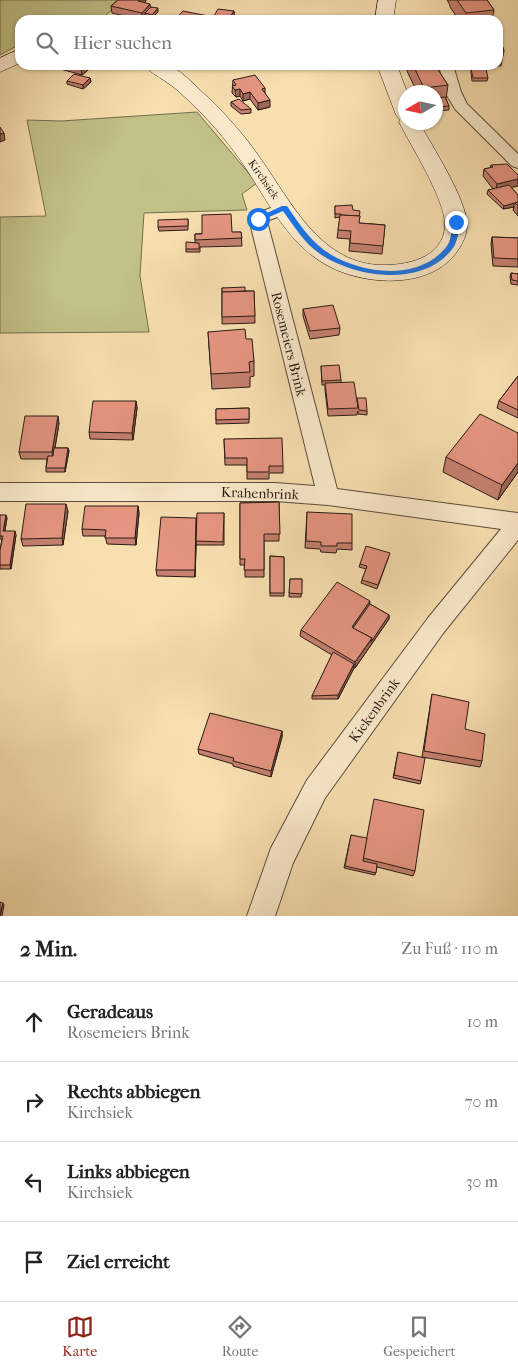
<!DOCTYPE html>
<html lang="de">
<meta charset="utf-8">
<style>
body{margin:0;font-family:"IM FELL French Canon",serif;background:#f2f2f2;color:#222}
.compass{position:absolute;left:398px;top:85px;width:45px;height:45px;border-radius:50%;background:#fff;box-shadow:0 1px 4px #0004;rotate:261deg}
.stop{position:absolute;width:15px;height:15px;margin:-11px;border:4px solid #1a73e8;border-radius:50%;background:#fff}
.stop.end{background:#1a73e8;border-color:#fff;box-shadow:0 1px 5px #0008}
.list{margin:0;padding:0;list-style:none}
h2{display:flex;justify-content:space-between;align-items:center;height:65px;margin:0;padding:0 20px;font-size:21px}
h2 small{font-size:16px;font-weight:400;color:#767676}
.list li{display:grid;grid-template-columns:32px 1fr auto;gap:15px;align-items:center;box-sizing:border-box;height:80px;padding:0 20px;border-top:1px solid #e0e0e0}
.list b{display:block;font-size:19px;white-space:nowrap}
.list p{margin:0;font-size:16px;white-space:nowrap;color:#767676}
.list em{font-size:16px;font-style:normal;color:#767676}
.icon{flex:none;width:28px;height:28px;fill:none;stroke:currentColor;stroke-width:2;stroke-linecap:round;stroke-linejoin:round}
.map{position:relative;flex:none;width:518px;height:916px;overflow:hidden}
.search{position:absolute;background:#fff;box-shadow:0 1px 4px #0004;left:15px;right:15px;top:15px;height:55px;display:flex;align-items:center;gap:12px;box-sizing:border-box;padding:0 18px;border-radius:15px;color:#767676;font-size:19px}
.sheet{height:385px;background:#fff}
nav{display:flex;justify-content:space-around;align-items:center;box-sizing:border-box;height:70px;border-top:1px solid #e0e0e0;background:#fff;font-size:14px;color:#767676}
nav a{display:grid;justify-items:center;gap:2px}
nav .on{color:#8f2418}
.map>svg:first-child{display:block}
.green{fill:#c1c188;stroke:#746e4e}
.lines{fill:none;stroke-linecap:round;stroke-linejoin:round}
.street-casing{stroke:#5c4b3c;stroke-width:2}
.secondary-casing{stroke:#281a15;stroke-width:1}
.street{fill:#faeacc;fill-rule:evenodd}
.secondary{fill:#faeacc;fill-rule:evenodd}
.wall{fill:#c5806f;stroke:#281a15}
.shaded-wall{fill:#a0685a;stroke:#281a15}
.building{fill:#e59581;stroke:#281a15}
.route{fill:#1a73e8}
.labels{text-anchor:middle;stroke-width:4;stroke-linejoin:round;paint-order:stroke}
.far-street-label{font-size:11px;fill:#281a15;stroke:#faeacc}
.street-label{font-size:14px;fill:#281a15;stroke:#faeacc}
</style>
<div class="map">
<svg width="518" height="916" viewBox="0 0 518 916">
<rect width="100%" height="100%" fill="#f8dfb0"/>
<filter id="stains"><feTurbulence type="fractalNoise" baseFrequency=".004" numOctaves="4"/><feColorMatrix values="0 0 0 0 .2 0 0 0 0 .09 0 0 0 0 .02 0 0 0 .5 -.17"/></filter>
<radialGradient id="worn" r=".72"><stop offset=".6" stop-color="#630" stop-opacity="0"/><stop offset="1" stop-color="#630" stop-opacity=".3"/></radialGradient>
<g class="green">
<polygon points="0,0 122,0 101,20 20,20 20,44 0,55"/>
<polygon points="197,112 257,183 242,194 247,210 144,213 140,276 149,332 0,333 0,217 46,216 27,120 61,121"/>
</g>
<g class="lines">
<g class="street-casing">
<g id="street">
<polygon points="439,65 453,65 461,92 467,104 518,154 518,168 512,166 455,109 445,92"/>
<polygon points="284,203 290,204 293,208 290,212 267,221 337,489 518,513 518,540 444,632 325,798 293,863 275,916 247,916 271,848 307,780 428,618 501,529 328,505 275,501 0,501 0,483 275,483 315,486 249,219 252,215"/>
</g>
</g>
<g class="secondary-casing">
<g id="secondary">
<polygon points="378,0 396,0 393,20 375,20"/>
<polygon points="20,49 20,63 0,72 0,58"/>
<path d="M144,65C151,65 161,63 167,65C178,68 192,82 200,90C222,110 241,131 258,155C289,198 318,262 379,265C405,266 444,259 445,225C445,199 411,146 399,122L400,120L396,115L377,65H397L407,92H406V122H419C432,146 467,200 467,225C467,234 463,243 458,250C431,292 357,286 320,261C287,240 268,202 247,170C232,147 214,125 194,106C185,97 176,88 165,81C158,76 149,72 144,65Z"/>
</g>
</g>
<use href="#street" class="street"/>
<use href="#secondary" class="secondary"/>
</g>
<g class="wall">
<polygon points="118,0 146,0 144,2 158,12 152,18 145,17 142,20 112,13 111,6"/>
<polygon points="447,0 487,0 494,10 492,20 459,20 450,7 450,5"/>
<polygon points="234,11 234,15 231,20 214,20 214,16"/>
<polygon points="498,32 504,51 501,66 472,66 471,65 498,65"/>
<polygon points="46,65 94,65 82,75"/>
<polygon points="408,65 438,65 437,69 448,85 446,99 449,106 449,110 436,111 436,92 417,92 407,71"/>
<polygon points="471,69 488,78 487,81 472,81 471,72"/>
<polygon points="90,78 91,82 83,89 67,84 67,81"/>
<polygon points="233,80 265,88 265,94 270,107 258,110 250,99 243,101 240,96 236,97 232,93"/>
<polygon points="231,102 251,109 251,113 241,114 231,106"/>
<polygon points="491,165 518,195 518,216 513,210 514,207 503,209 487,194 488,190 493,189 483,176 484,169 490,168"/>
<polygon points="335,206 353,210 359,223 385,225 382,254 349,251 350,239 337,238 340,217 335,218"/>
<polygon points="188,219 188,230 159,231 158,227"/>
<polygon points="241,232 242,246 200,247 200,252 186,252 186,249 195,243 195,234"/>
<polygon points="492,237 518,238 518,267 493,266 491,244"/>
<polygon points="511,273 518,274 518,285 511,284 510,277"/>
<polygon points="222,288 245,291 254,291 255,323 222,324"/>
<polygon points="303,309 340,328 339,335 310,339 303,316"/>
<polygon points="208,332 246,339 254,361 254,376 250,377 250,387 212,389"/>
<polygon points="321,366 341,380 341,382 357,398 367,411 367,415 358,414 358,411 357,415 328,416 325,390 325,385 322,385"/>
<polygon points="518,376 518,418 497,408 499,401"/>
<polygon points="136,401 137,408 133,440 90,439 89,432"/>
<polygon points="249,408 249,423 216,424 216,409"/>
<polygon points="59,423 55,448 68,448 69,451 65,472 46,472 46,468 47,459 21,459 19,452"/>
<polygon points="518,433 518,472 498,500 443,472 446,457"/>
<polygon points="224,439 283,466 283,473 269,473 269,479 247,479 247,465 225,465"/>
<polygon points="279,502 279,541 264,541 264,577 245,577 245,565 240,565 240,503"/>
<polygon points="138,506 139,513 136,545 107,544 105,536 83,536 82,529"/>
<polygon points="68,511 63,545 23,546 21,539"/>
<polygon points="307,512 352,543 352,550 337,549 336,553 321,552 320,549 305,548"/>
<polygon points="224,513 224,545 196,545 195,577 157,576 156,570 196,518"/>
<polygon points="0,515 7,518 5,531 16,535 11,569 0,569 0,550 2,539 0,539"/>
<polygon points="270,556 284,557 284,596 270,596"/>
<polygon points="389,556 377,589 361,583 366,569 359,567 360,564"/>
<polygon points="290,579 302,579 301,597 289,597"/>
<polygon points="370,604 389,615 389,619 355,668 354,668 338,699 312,699 312,696 332,655 300,636 301,630"/>
<polygon points="432,694 465,729 482,761 480,767 422,757"/>
<polygon points="282,731 282,737 271,777 233,766 233,764 199,754 198,749"/>
<polygon points="398,752 421,781 420,784 393,778"/>
<polygon points="351,835 415,871 413,876 377,867 375,875 344,868"/>
</g>
<g class="shaded-wall">
<polygon points="139,0 146,0 146,1 139,8 138,1"/>
<polygon points="150,4 151,10 145,13 145,17 142,20 142,13"/>
<polygon points="158,8 158,12 152,18 152,15"/>
<polygon points="234,11 234,15 231,20 228,20"/>
<polygon points="85,65 94,65 82,75 81,68"/>
<polygon points="90,78 91,82 83,89 83,85"/>
<polygon points="240,89 240,96 236,97 235,90"/>
<polygon points="250,92 250,99 243,101 243,94"/>
<polygon points="270,100 270,107 258,110 258,103"/>
<polygon points="4,133 5,140 0,142 0,134"/>
<polygon points="518,179 518,186 496,191 497,184"/>
<polygon points="514,203 514,207 503,209 504,206"/>
<polygon points="136,401 137,408 133,440 132,433"/>
<polygon points="58,416 59,423 53,459 52,452"/>
<polygon points="68,448 69,451 65,472 65,468"/>
<polygon points="518,463 518,472 498,500 502,485"/>
<polygon points="66,504 68,511 63,545 62,538"/>
<polygon points="138,506 139,513 136,545 135,538"/>
<polygon points="6,515 7,518 4,535 3,531"/>
<polygon points="196,518 197,524 195,577 195,570"/>
<polygon points="15,531 16,535 11,569 10,565"/>
<polygon points="370,601 369,608 353,631 352,627"/>
<polygon points="389,615 389,619 355,668 355,662"/>
<polygon points="354,664 354,668 338,699 338,695"/>
<polygon points="282,731 282,737 271,777 271,771"/>
<polygon points="3,903 4,905 2,916 0,916"/>
</g>
<g class="building">
<polygon points="118,0 139,0 138,1 150,4 142,13 111,6"/>
<polygon points="457,0 487,0 494,10 466,13"/>
<polygon points="151,7 158,8 152,15 145,13"/>
<polygon points="218,9 234,11 228,20 217,20 219,17 214,16"/>
<polygon points="183,11 208,16 206,19 210,20 175,20"/>
<polygon points="498,32 504,51 498,51"/>
<polygon points="69,65 85,65 81,68"/>
<polygon points="413,65 435,65 448,85 424,88"/>
<polygon points="471,69 486,69 488,78 473,78"/>
<polygon points="74,74 90,78 83,85 67,81"/>
<polygon points="255,75 265,88 262,89 270,100 258,103 250,92 243,94 240,89 235,90 232,86 236,85 233,80"/>
<polygon points="445,97 449,106 436,107 436,98"/>
<polygon points="239,99 251,109 241,110 231,102"/>
<polygon points="0,127 4,133 0,134"/>
<polygon points="507,164 518,175 518,179 497,184 484,169 493,167 491,165"/>
<polygon points="509,185 518,195 518,202 504,206 488,190"/>
<polygon points="518,202 518,206 515,203"/>
<polygon points="352,205 353,210 360,211 359,220 360,216 341,215 341,214 335,214 335,206"/>
<polygon points="231,214 232,232 241,232 242,238 195,240 195,234 202,234 202,215"/>
<polygon points="340,215 360,216 359,223 385,225 383,246 350,243 351,231 338,230"/>
<polygon points="188,219 188,226 158,227 158,220"/>
<polygon points="492,237 518,238 518,259 494,258"/>
<polygon points="186,242 199,243 199,249 186,249"/>
<polygon points="511,273 518,274 518,281 512,280"/>
<polygon points="245,287 245,291 222,292 222,288"/>
<polygon points="254,291 255,316 222,317 222,292"/>
<polygon points="333,305 340,328 310,331 303,309"/>
<polygon points="245,329 246,339 252,339 254,361 249,362 250,372 211,374 208,332"/>
<polygon points="339,365 341,380 322,381 321,366"/>
<polygon points="518,376 518,410 499,401"/>
<polygon points="354,382 358,408 328,409 325,383"/>
<polygon points="357,398 366,398 367,411 359,410"/>
<polygon points="93,401 136,401 132,433 89,432"/>
<polygon points="249,408 249,419 216,420 216,409"/>
<polygon points="480,414 518,433 518,463 502,485 446,457"/>
<polygon points="25,416 58,416 52,452 19,452"/>
<polygon points="282,438 283,466 269,466 269,472 247,472 247,458 225,458 224,439"/>
<polygon points="54,448 68,448 65,468 46,468 48,456 53,456"/>
<polygon points="279,502 280,534 264,534 264,570 244,570 245,559 240,559 240,503"/>
<polygon points="26,504 66,504 62,538 21,539"/>
<polygon points="85,506 138,506 135,538 105,538 106,530 82,529"/>
<polygon points="307,512 352,514 352,543 337,543 337,546 321,546 321,542 306,541"/>
<polygon points="197,513 224,513 223,542 196,541"/>
<polygon points="0,515 6,515 3,531 15,531 10,565 0,565 0,550 3,536 0,536"/>
<polygon points="161,517 196,518 195,570 156,570"/>
<polygon points="366,546 390,553 378,585 362,580 367,566 360,564"/>
<polygon points="270,556 284,557 284,593 270,593"/>
<polygon points="290,579 302,579 302,594 289,593"/>
<polygon points="337,582 370,601 352,627 372,638 355,662 301,630"/>
<polygon points="370,604 389,615 371,642 372,638 353,628"/>
<polygon points="333,652 354,664 338,695 312,696"/>
<polygon points="432,694 469,702 465,729 485,734 482,761 424,751"/>
<polygon points="210,713 282,731 271,771 233,761 234,758 198,749"/>
<polygon points="398,752 425,758 421,781 394,775"/>
<polygon points="374,799 424,810 415,871 363,858"/>
<polygon points="351,835 367,838 363,861 377,864 376,873 345,866"/>
<polygon points="0,902 3,903 0,915"/>
</g>
<path class="route" d="M282,206H287C298,222 308,238 324,250C357,274 419,283 447,246C452,239 451,229 453,221L459,222C459,230 458,241 453,248C424,288 356,278 320,254C304,243 294,226 283,211L260,221L254,219Z"/>
<g class="labels">
<g class="far-street-label">
<text transform="translate(264 179) rotate(55)" y="4">Kirchsiek</text>
</g>
<g class="street-label">
<text transform="translate(289 344) rotate(76)" y="5">Rosemeiers Brink</text>
<text transform="translate(260 493) rotate(2)" y="5">Krahenbrink</text>
<text transform="translate(374 710) rotate(-54)" y="5">Kiekenbrink</text>
</g>
</g>
<rect width="100%" height="100%" filter="url(#stains)"/>
<rect width="100%" height="100%" fill="url(#worn)"/>
</svg>
<svg class="compass" viewBox="-18 -18 36 36"><path d="M0-13l5 13h-10z" fill="#e53935"/><path d="M0 13l5-13h-10z" fill="#767676"/></svg>
<div class="stop" style="left:258px;top:219px"></div>
<div class="stop end" style="left:456px;top:222px"></div>
<div class="search"><svg class="icon" aria-label="search" viewBox="0 0 24 24"><circle cx="10" cy="10" r="6"/><path d="M15 15l6 6"/></svg>Hier suchen</div>
</div>
<section class="sheet">
<h2>2 Min.<small>Zu Fuß · 110 m</small></h2>
<ul class="list">
<li><svg class="icon" aria-label="ahead" viewBox="0 0 24 24"><path d="M12 20V5M6 11l6-6 6 6"/></svg><div><b>Geradeaus</b><p>Rosemeiers Brink</p></div><em>10 m</em></li>
<li><svg class="icon" aria-label="right" viewBox="0 0 24 24"><path d="M7 20v-9h11M14 6l5 5-5 5"/></svg><div><b>Rechts abbiegen</b><p>Kirchsiek</p></div><em>70 m</em></li>
<li><svg class="icon" aria-label="left" viewBox="0 0 24 24"><path d="M17 20v-9H6M10 6l-5 5 5 5"/></svg><div><b>Links abbiegen</b><p>Kirchsiek</p></div><em>30 m</em></li>
<li><svg class="icon" aria-label="arrive" viewBox="0 0 24 24"><path d="M6 21V4h12l-3 4 3 4H6"/></svg><div><b>Ziel erreicht</b></div></li>
</ul>
</section>
<nav>
<a class="on"><svg class="icon" aria-label="map" viewBox="0 0 24 24"><path d="M3 6l6-2 6 2 6-2v14l-6 2-6-2-6 2zM9 4v14M15 6v14"/></svg>Karte</a>
<a><svg class="icon" aria-label="directions" viewBox="0 0 24 24"><path d="M12 3l9 9-9 9-9-9zM9 14v-3h6M13 9l2 2-2 2"/></svg>Route</a>
<a><svg class="icon" aria-label="saved" viewBox="0 0 24 24"><path d="M7 4h10v16l-5-4-5 4z"/></svg>Gespeichert</a>
</nav>
